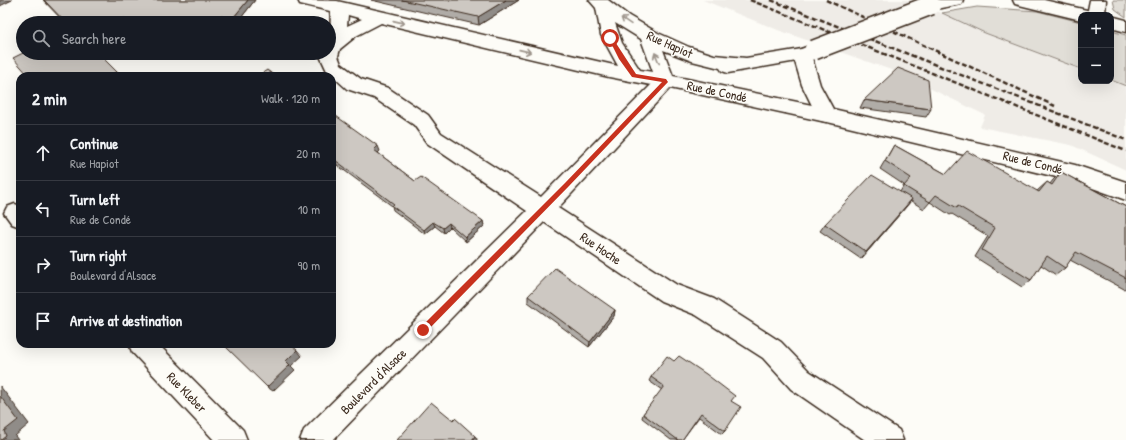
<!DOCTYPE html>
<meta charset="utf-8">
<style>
body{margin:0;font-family:"Patrick Hand",sans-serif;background:#20242c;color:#f1f3f6}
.controls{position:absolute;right:12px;top:12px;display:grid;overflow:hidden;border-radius:8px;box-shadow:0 4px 16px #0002}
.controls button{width:36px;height:36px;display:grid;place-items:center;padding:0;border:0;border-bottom:1px solid #363941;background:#171b24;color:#f1f3f6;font:20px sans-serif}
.stop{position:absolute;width:12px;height:12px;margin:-9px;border:3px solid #c8321e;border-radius:50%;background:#fff}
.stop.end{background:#c8321e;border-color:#fff;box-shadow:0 1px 4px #0008}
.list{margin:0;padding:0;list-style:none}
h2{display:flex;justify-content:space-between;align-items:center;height:52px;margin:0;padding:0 16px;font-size:17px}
h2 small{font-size:13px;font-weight:400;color:#9ea1a6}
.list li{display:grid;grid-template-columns:26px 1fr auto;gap:12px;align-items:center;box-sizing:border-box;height:56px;padding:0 16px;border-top:1px solid #363941}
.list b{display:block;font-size:15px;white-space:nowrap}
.list p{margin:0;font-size:13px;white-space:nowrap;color:#9ea1a6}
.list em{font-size:13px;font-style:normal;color:#9ea1a6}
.icon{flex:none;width:22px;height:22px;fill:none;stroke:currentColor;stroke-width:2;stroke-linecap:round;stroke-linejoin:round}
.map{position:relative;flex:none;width:1126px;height:440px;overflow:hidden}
.search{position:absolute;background:#171b24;box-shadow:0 4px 16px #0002;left:16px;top:16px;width:320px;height:44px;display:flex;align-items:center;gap:10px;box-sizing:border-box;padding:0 14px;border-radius:22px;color:#9ea1a6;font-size:15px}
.panel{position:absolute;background:#171b24;box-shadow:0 4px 16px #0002;left:16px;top:72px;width:320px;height:276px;border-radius:12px}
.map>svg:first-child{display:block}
.built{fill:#efece7}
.green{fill:#e1ded7;stroke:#8e847a}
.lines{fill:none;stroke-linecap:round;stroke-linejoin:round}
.minor-casing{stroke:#3b2a1e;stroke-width:3}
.major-casing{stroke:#3b2a1e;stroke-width:3}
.minor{fill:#fdfcf7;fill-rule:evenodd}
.major{fill:#fdfcf7;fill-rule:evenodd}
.rail{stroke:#3b2a1e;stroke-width:2.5;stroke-dasharray:5 2.5;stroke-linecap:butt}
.major-bridge-casing{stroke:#3b2a1e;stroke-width:22;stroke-linecap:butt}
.major-bridge{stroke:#fdfcf7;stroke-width:19}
.wall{fill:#b0aca7;stroke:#3b2a1e}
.shaded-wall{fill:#908c88;stroke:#3b2a1e}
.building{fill:#cdc8c2;stroke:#3b2a1e}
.oneway{stroke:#9c938a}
.route{fill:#c8321e}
.labels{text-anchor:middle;stroke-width:3;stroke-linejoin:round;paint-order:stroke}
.street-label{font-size:13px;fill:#3b2a1e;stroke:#fdfcf7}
</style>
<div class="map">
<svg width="1126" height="440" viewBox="0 0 1126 440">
<rect width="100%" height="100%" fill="#fdfcf7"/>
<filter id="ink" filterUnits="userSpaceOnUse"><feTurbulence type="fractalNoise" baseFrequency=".025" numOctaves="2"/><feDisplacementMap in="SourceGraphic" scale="8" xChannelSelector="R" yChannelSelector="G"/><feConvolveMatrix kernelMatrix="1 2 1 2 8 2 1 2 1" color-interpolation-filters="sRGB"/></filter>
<g filter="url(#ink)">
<polygon class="built" points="703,0 913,0 985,33 1081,69 1081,81 1111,80 1126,86 1126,170 1071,145 980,127 985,115 894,71 778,30"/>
<g class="green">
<polygon points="1113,0 1126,0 1126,17 1115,9"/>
<polygon points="977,7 1037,11 1081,22 1081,69 985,33 942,13"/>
<polygon points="1111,31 1126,35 1126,86 1111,80"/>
</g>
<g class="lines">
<g class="minor-casing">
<g id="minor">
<path d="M298,0L337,1L618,66L601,35L596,8L589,0H608L629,16L658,33L689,47L714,55L746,58L802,49L808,51L811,55L808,59L728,73L722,71L720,68L692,61L663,50L673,76L826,108L833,110L836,115L833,120L826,122L670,88L558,208L677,285L714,299L781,342L809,371L899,430L903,440H865L791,389L763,358L696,315L661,301L544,222L333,440H300L304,430L527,211L427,143L414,125L374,98L347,89L327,71L320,56L321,53H329C329,42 332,20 330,11L300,4ZM348,15L362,19L347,26ZM381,23L609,77L651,85L541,197L441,133L428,115L388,88L361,79L341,64L338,56L340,49L356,36ZM615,23L641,39L653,72L640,70L622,43Z"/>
<polygon points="1090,0 1106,0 1105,15 1087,15"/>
<polygon points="15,204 20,206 20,227 12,224 4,213 7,207"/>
<polygon points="129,344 158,344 243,430 247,440 214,440 132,352"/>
</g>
</g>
<g class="major-casing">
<g id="major">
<polygon points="930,0 963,0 961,4 931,10 925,9 923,5 925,1"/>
<polygon points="1013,0 1044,0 1091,11 1094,15 1081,15 1081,20 1015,4"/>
<polygon points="1111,16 1126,20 1126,32 1111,28"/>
<polygon points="814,44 820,46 823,50 820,54 812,58 820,85 833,109 1075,165 1126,182 1126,200 1073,181 819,120 802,85 793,55 796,51"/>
</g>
</g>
<use href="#minor" class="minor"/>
<use href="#major" class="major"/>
<g class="rail">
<polyline points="750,0 1126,151"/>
<polyline points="771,0 1126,140"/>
<polyline points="826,0 1055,106"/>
</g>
<g class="major-bridge-casing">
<polyline id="major-bridge" points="814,50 931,5"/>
</g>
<use href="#major-bridge" class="major-bridge"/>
</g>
<g class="wall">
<polygon points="43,0 255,0 237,23 223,22 222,23 65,23"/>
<polygon points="371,0 519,0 479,25"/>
<polygon points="864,100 931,109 926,117 860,108"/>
<polygon points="332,119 380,151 378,153 415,181 483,221 484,226 466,242 450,227 444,233 435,226 425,234 393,210 392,206 337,165 332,169"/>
<polygon points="894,145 946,174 1037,191 1047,182 1050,184 1053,180 1061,172 1126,207 1126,206 1126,288 1124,289 1070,260 1065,268 1056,275 1041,265 1031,280 1022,287 975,257 988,236 952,214 950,215 930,202 924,209 911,201 861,259 820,231 825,224 900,192 904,185 880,169"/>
<polygon points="528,296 615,310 614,316 589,347 528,302"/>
<polygon points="674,361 731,401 725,431 722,434 699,417 682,440 671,440 642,418 643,414 662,390 649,381 651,377"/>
</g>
<g class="shaded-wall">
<polygon points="0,0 12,0 0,6"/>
<polygon points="248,0 255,0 237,23 236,23 233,18"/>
<polygon points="506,0 519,0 479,25 478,17"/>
<polygon points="220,16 223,22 222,23 213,23"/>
<polygon points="125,18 128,23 116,23"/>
<polygon points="117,72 121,76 109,76"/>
<polygon points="378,146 380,151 376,155 374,150"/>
<polygon points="335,160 337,165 332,169 332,162"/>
<polygon points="912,199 906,207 861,259 866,252"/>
<polygon points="483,221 484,226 466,242 465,237"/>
<polygon points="433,222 435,226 425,234 424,230"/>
<polygon points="449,223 450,227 444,233 443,228"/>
<polygon points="615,310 614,316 589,347 590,342"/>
<polygon points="297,350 302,356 291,366 295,370 273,391 267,387 286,361"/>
<polygon points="0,386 29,424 15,436 18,440 1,440"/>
<polygon points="475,436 477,439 477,440 472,440"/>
</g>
<g class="building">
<polygon points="44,0 248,0 233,18 220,16 213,23 130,23 125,18 116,23 66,23"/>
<polygon points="402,0 506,0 478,17"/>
<polygon points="23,53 98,53 117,72 109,76 29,76 13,58"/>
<polygon points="898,68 928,80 931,109 864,100"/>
<polygon points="267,70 275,76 258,76"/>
<polygon points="336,116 378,146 374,150 415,181 421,177 483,221 465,237 449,223 443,228 433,222 424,230 392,206 394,204 335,160 332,162 332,119"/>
<polygon points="894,145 946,174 967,151 1039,192 1047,182 1052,185 1061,172 1126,207 1126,278 1076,252 1065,268 1047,256 1031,280 982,250 995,228 958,206 957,208 936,195 930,202 904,186 911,178 885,161"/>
<polygon points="872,175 912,199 866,252 825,224"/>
<polygon points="555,268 615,310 590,342 528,296"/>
<polygon points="223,344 290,344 297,350 286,361 290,365 267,387"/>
<polygon points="667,356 674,361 679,356 706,374 735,396 731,401 741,407 725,431 701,413 682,440 678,440 643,414 664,386 651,377"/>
<polygon points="0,396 18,420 4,431 6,436 1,440 0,440"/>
<polygon points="431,402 453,420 455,418 475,436 472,440 397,440"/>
</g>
<defs><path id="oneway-shaft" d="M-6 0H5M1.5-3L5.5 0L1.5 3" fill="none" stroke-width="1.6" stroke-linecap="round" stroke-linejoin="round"/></defs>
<g class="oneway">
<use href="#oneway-shaft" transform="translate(626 21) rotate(-146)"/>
<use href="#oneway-shaft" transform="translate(399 22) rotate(13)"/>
<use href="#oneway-shaft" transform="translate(525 51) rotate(13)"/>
<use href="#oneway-shaft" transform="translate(657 58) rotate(-112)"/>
</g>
</g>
<polygon class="route" points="608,37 612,37 636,74 666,79 668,82 569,186 426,332 421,332 421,327 565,183 662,82 632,77 619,59"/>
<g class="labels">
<g class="street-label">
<text transform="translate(670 44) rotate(24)" y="5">Rue Hapiot</text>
<text transform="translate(717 91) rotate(12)" y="5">Rue de Condé</text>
<text transform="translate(1033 162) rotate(14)" y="5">Rue de Condé</text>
<text transform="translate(601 248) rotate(34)" y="5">Rue Hoche</text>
<text transform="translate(373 381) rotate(-45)" y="5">Boulevard d'Alsace</text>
<text transform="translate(187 392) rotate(46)" y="5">Rue Kleber</text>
</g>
</g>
</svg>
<div class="controls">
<button>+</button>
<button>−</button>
</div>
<div class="stop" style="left:610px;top:38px"></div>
<div class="stop end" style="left:423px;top:330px"></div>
<div class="search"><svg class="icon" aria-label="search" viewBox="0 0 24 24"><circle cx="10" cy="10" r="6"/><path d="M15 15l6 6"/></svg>Search here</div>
<section class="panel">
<h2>2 min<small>Walk · 120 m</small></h2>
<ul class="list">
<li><svg class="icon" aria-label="ahead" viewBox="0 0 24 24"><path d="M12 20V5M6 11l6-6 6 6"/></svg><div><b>Continue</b><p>Rue Hapiot</p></div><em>20 m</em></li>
<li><svg class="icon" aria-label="left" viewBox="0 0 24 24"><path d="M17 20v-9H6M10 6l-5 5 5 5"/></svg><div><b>Turn left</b><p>Rue de Condé</p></div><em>10 m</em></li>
<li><svg class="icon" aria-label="right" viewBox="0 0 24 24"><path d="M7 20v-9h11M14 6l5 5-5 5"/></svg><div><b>Turn right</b><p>Boulevard d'Alsace</p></div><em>90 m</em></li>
<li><svg class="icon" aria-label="arrive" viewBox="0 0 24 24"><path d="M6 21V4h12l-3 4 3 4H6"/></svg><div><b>Arrive at destination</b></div></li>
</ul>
</section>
</div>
